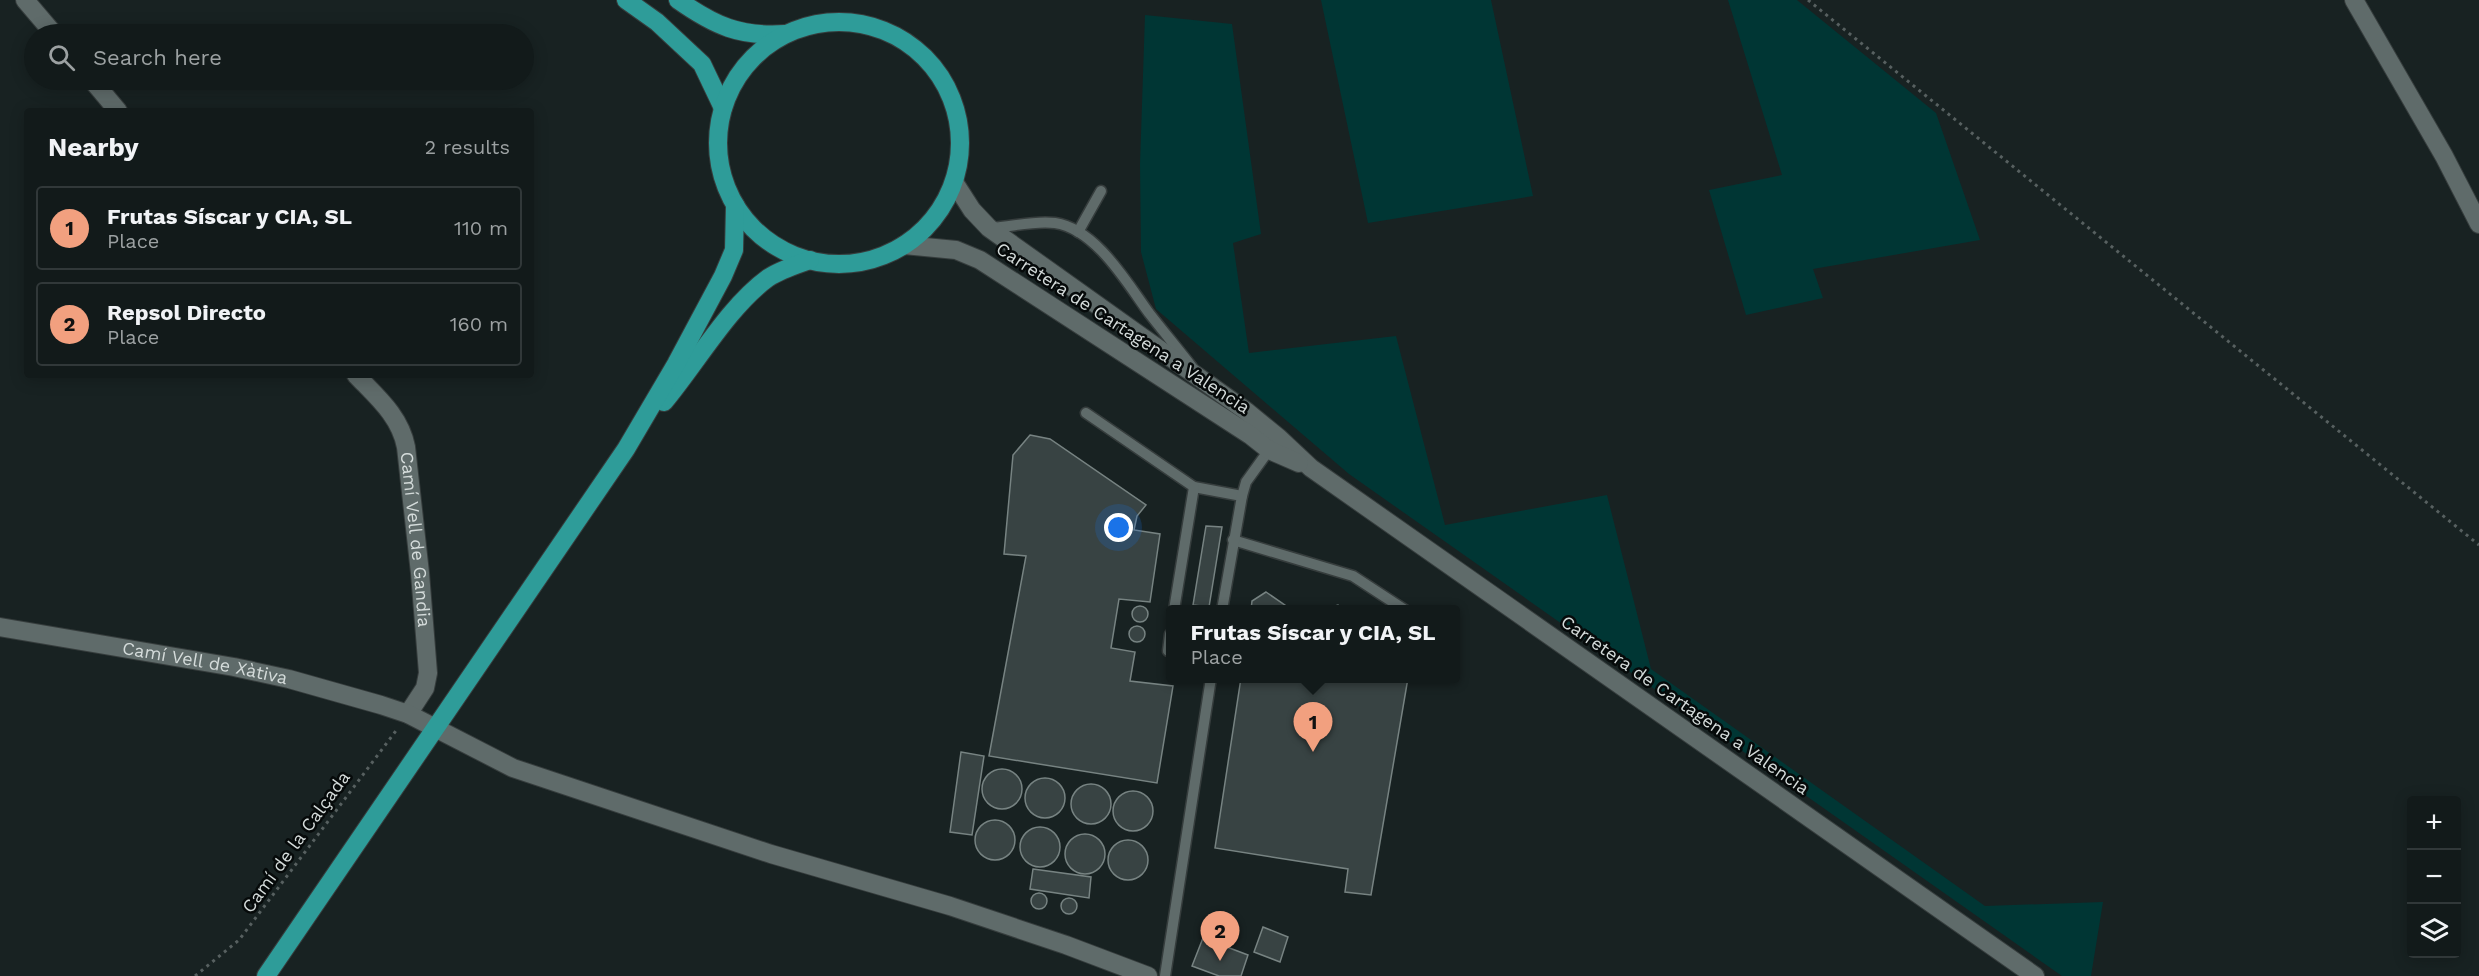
<!DOCTYPE html>
<meta charset="utf-8">
<style>
body{margin:0;font-family:"Work Sans",sans-serif;background:#1b2323;color:#f1f3f6}
.controls{position:absolute;right:18px;bottom:18px;display:grid;overflow:hidden;border-radius:6px;box-shadow:0 3px 15px #0003}
.controls button{width:54px;height:54px;display:grid;place-items:center;padding:0;border:0;border-bottom:2px solid #313839;background:#121a1a;color:#f1f3f6;font:30px sans-serif}
.you{position:absolute;left:1119px;top:528px;width:21px;height:21px;margin:-15px;border:4px solid #fff;border-radius:50%;background:#1a73e8;box-shadow:0 0 0 9px #1a73e833}
.badge{display:grid;place-items:center;width:39px;height:39px;border-radius:50%;background:#f2a07f;color:#111;font-size:20px;font-weight:700}
.pin{position:absolute;translate:-50% -50px;filter:drop-shadow(0 2px 3px #0008)}
.pin::after{content:'';position:absolute;top:32px;width:21px;height:18px;background:inherit;clip-path:polygon(0 0,100% 0,50% 100%)}
.popup{position:absolute;left:1166px;top:605px;width:294px;height:78px;box-sizing:border-box;display:grid;place-content:center;border-radius:6px;background:#121a1a;filter:drop-shadow(0 2px 4px #0005);font-size:20px;white-space:nowrap;color:#9ca1a2}
.popup b{font-size:22px;color:#f1f3f6}
.popup::after{content:'';position:absolute;left:50%;top:100%;margin-left:-12px;border:12px solid transparent;border-top-color:#121a1a}
.list{margin:0;padding:0;list-style:none}
h2{display:flex;justify-content:space-between;align-items:center;height:78px;margin:0;padding:0 24px;font-size:26px}
h2 small{font-size:20px;font-weight:400;color:#9ca1a2}
.list li{display:grid;grid-template-columns:39px 1fr auto;gap:18px;align-items:center;box-sizing:border-box;height:84px;margin:0 12px 12px;padding:0 12px;border:2px solid #313839;border-radius:6px}
.list b{display:block;font-size:22px;white-space:nowrap}
.list p{margin:0;font-size:20px;white-space:nowrap;color:#9ca1a2}
.list em{font-size:20px;font-style:normal;color:#9ca1a2}
.icon{flex:none;width:33px;height:33px;fill:none;stroke:currentColor;stroke-width:2;stroke-linecap:round;stroke-linejoin:round}
.map{position:relative;flex:none;width:2479px;height:976px;overflow:hidden}
.search{position:absolute;background:#121a1a;box-shadow:0 3px 15px #0003;left:24px;top:24px;width:510px;height:66px;display:flex;align-items:center;gap:15px;box-sizing:border-box;padding:0 21px;border-radius:33px;color:#9ca1a2;font-size:22px}
.panel{position:absolute;background:#121a1a;box-shadow:0 3px 15px #0003;left:24px;top:108px;width:510px;height:270px;border-radius:6px}
.map>svg:first-child{display:block}
.green{fill:#003634}
.building{fill:#384343;stroke:#778382;stroke-width:1.5}
.lines{fill:none;stroke-linecap:round;stroke-linejoin:round}
.lane-casing{stroke:#363d3d;stroke-width:13}
.street-casing{stroke:#363d3d;stroke-width:20}
.secondary-casing{stroke:#363d3d;stroke-width:20}
.highway-casing{stroke:#363d3d;stroke-width:20}
.path{stroke:#576060;stroke-width:3;stroke-dasharray:3 4.5;stroke-linecap:butt}
.lane{stroke:#5f6b6a;stroke-width:10}
.street{stroke:#5f6b6a;stroke-width:18}
.secondary{stroke:#5f6b6a;stroke-width:18}
.highway{stroke:#2e9c99;stroke-width:18}
.labels{text-anchor:middle;stroke-width:5;stroke-linejoin:round;paint-order:stroke}
.street-label{font-size:18px;fill:#d4dbda;stroke:#060a0a}
</style>
<div class="map">
<svg width="2479" height="976" viewBox="0 0 2479 976">
<rect width="100%" height="100%" fill="#182222"/>
<g class="green">
<polygon points="1321,0 1491,0 1533,196 1368,223"/>
<polygon points="1728,0 1797,0 1936,113 1980,240 1813,269 1823,298 1746,315 1709,190 1782,175"/>
<polygon points="1145,15 1232,24 1261,234 1233,243 1249,353 1396,336 1445,525 1607,495 1651,669 1985,906 2103,902 2091,976 2062,976 1349,474 1156,309 1141,252 1140,164"/>
</g>
<g class="building">
<polygon points="1030,435 1050,439 1146,505 1137,516 1134,530 1160,534 1150,602 1119,599 1111,648 1135,652 1130,681 1173,686 1157,783 989,756 1026,556 1004,554 1013,455"/>
<polygon points="1206,526 1222,527 1209,607 1193,605"/>
<polygon points="1266,592 1292,610 1251,610 1252,601"/>
<polygon points="1338,605 1345,610 1322,610"/>
<circle cx="1140" cy="614" r="8"/>
<circle cx="1137" cy="634" r="8"/>
<polygon points="1241,678 1408,678 1371,895 1345,892 1348,869 1215,848"/>
<polygon points="961,752 984,756 972,835 950,832"/>
<circle cx="1002" cy="789" r="20"/>
<circle cx="1045" cy="798" r="20"/>
<circle cx="1091" cy="804" r="20"/>
<circle cx="1133" cy="811" r="20"/>
<circle cx="995" cy="840" r="20"/>
<circle cx="1040" cy="847" r="20"/>
<circle cx="1085" cy="854" r="20"/>
<circle cx="1128" cy="860" r="20"/>
<polygon points="1033,869 1091,877 1089,898 1030,889"/>
<circle cx="1039" cy="901" r="8"/>
<circle cx="1069" cy="906" r="8"/>
<polygon points="1263,927 1288,937 1280,962 1254,952"/>
<polygon points="1203,938 1248,955 1241,976 1219,976 1192,966"/>
</g>
<g class="lines">
<g class="lane-casing">
<g id="lane">
<path d="M991,228C1012,227 1034,220 1055,223C1096,229 1127,283 1149,313C1163,331 1178,349 1192,367"/>
<polyline points="1078,232 1101,191"/>
<polyline points="1086,413 1194,487 1242,496"/>
<polyline points="1233,540 1353,576 1405,610"/>
<polyline points="1174,610 1194,487"/>
<polyline points="1222,610 1242,496 1246,482 1269,450"/>
<polyline points="1168,651 1170,634"/>
<polyline points="1165,976 1211,678"/>
</g>
</g>
<g class="street-casing">
<g id="street">
<polyline points="25,0 54,34"/>
<polyline points="92,80 118,111"/>
<path id="s1" d="M356,375C377,397 400,416 406,447L420,573L428,673L425,688L408,714"/>
<path id="s2" d="M0,627L234,667L289,679L381,705L408,714L513,768L771,854L950,906L1066,945L1148,976"/>
</g>
</g>
<g class="secondary-casing">
<g id="secondary">
<polyline points="2354,0 2444,156 2479,224"/>
<polyline points="954,182 972,210 989,228 1246,411 1279,438 1311,468 2035,976"/>
<polyline points="904,245 956,250 980,260 1250,435 1269,450 1299,463"/>
</g>
</g>
<g class="highway-casing">
<g id="highway">
<polyline points="626,0 657,22 702,64 723,108"/>
<path d="M678,0C715,26 740,37 785,34"/>
<circle cx="839" cy="143" r="121"/>
<path d="M664,402C696,364 728,307 768,278C780,270 796,265 810,260"/>
<polyline points="266,976 626,449 676,364 723,276 734,250 735,205"/>
</g>
</g>
<g class="path">
<polyline points="1808,0 2479,545"/>
<polyline points="195,976 239,940 398,728"/>
</g>
<use href="#lane" class="lane"/>
<use href="#street" class="street"/>
<use href="#secondary" class="secondary"/>
<use href="#highway" class="highway"/>
</g>
<g class="labels">
<g class="street-label">
<text transform="translate(1123 328) rotate(33)" y="6">Carretera de Cartagena a Valencia</text>
<text dy="6" stroke="none"><textPath href="#s1" startOffset="182">Camí Vell de Gandia</textPath></text>
<text dy="6" stroke="none"><textPath href="#s2" startOffset="208">Camí Vell de Xàtiva</textPath></text>
<text transform="translate(1685 705) rotate(35)" y="6">Carretera de Cartagena a Valencia</text>
<text transform="translate(296 842) rotate(-54)" y="6">Camí de la Calçada</text>
</g>
</g>
</svg>
<div class="controls">
<button>+</button>
<button>−</button>
<button><svg class="icon" aria-label="layers" viewBox="0 0 24 24"><path d="M12 4l9 5-9 5-9-5zM3 14l9 5 9-5"/></svg></button>
</div>
<div class="you"></div>
<div class="pin badge" style="left:1313px;top:752px">1</div>
<div class="popup"><b>Frutas Síscar y CIA, SL</b>Place</div>
<div class="pin badge" style="left:1220px;top:961px">2</div>
<div class="search"><svg class="icon" aria-label="search" viewBox="0 0 24 24"><circle cx="10" cy="10" r="6"/><path d="M15 15l6 6"/></svg>Search here</div>
<section class="panel">
<h2>Nearby<small>2 results</small></h2>
<ul class="list">
<li><span class="badge">1</span><div><b>Frutas Síscar y CIA, SL</b><p>Place</p></div><em>110 m</em></li>
<li><span class="badge">2</span><div><b>Repsol Directo</b><p>Place</p></div><em>160 m</em></li>
</ul>
</section>
</div>
